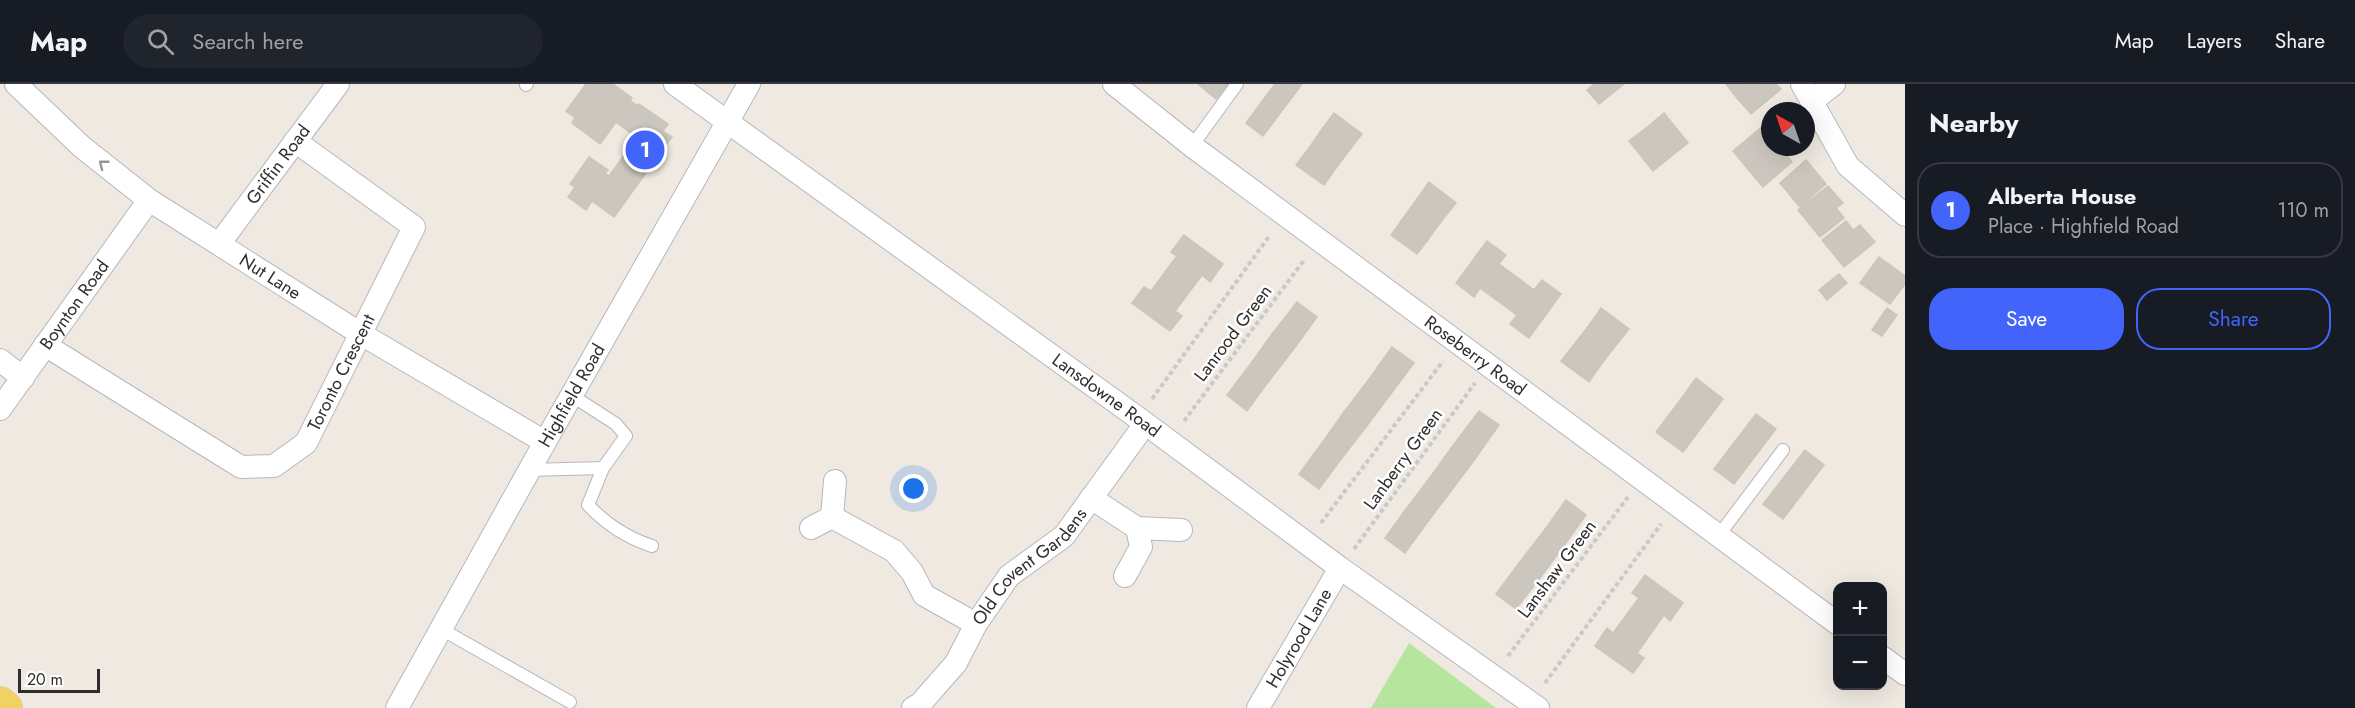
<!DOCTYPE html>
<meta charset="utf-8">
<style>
body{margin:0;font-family:Jost,sans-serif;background:#20242c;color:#f1f3f6}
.controls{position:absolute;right:18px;bottom:18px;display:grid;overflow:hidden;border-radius:12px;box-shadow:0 6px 24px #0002}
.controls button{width:54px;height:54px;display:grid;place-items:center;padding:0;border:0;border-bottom:2px solid #363941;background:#171b24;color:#f1f3f6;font:30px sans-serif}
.compass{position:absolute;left:1761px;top:18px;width:54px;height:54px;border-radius:50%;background:#171b24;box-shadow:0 6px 24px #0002;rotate:320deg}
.scale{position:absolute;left:18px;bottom:15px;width:82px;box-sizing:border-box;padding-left:6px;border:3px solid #2e2e2e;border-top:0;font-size:16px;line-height:21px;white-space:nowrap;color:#2e2e2e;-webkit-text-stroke:4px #fff;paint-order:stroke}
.you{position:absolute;left:914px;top:405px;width:21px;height:21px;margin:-15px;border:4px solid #fff;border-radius:50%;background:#1a73e8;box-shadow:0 0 0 9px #1a73e833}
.badge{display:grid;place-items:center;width:39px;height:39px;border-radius:50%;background:#4264fb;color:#fff;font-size:20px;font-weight:700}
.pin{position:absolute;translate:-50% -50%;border:3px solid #fff;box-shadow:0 2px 6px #0006}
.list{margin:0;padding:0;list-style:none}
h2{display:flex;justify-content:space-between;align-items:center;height:78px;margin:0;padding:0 24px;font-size:26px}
h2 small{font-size:20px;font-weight:400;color:#9ea1a6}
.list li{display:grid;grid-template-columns:39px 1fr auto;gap:18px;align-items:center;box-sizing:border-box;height:96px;margin:0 12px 12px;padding:0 12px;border:2px solid #363941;border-radius:24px}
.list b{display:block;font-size:22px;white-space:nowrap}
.list p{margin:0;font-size:20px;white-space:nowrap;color:#9ea1a6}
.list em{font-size:20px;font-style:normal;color:#9ea1a6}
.actions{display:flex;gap:12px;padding:18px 24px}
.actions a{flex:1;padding:14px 0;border:2px solid #4264fb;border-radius:24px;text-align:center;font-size:21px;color:#4264fb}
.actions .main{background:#4264fb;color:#fff}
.icon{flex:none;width:33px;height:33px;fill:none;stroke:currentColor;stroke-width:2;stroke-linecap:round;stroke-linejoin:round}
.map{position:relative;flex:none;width:1905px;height:624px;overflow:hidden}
header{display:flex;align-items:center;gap:36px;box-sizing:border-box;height:84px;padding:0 30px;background:#171b24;border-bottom:2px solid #363941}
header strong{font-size:28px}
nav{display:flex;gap:33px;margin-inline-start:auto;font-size:21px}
.search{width:420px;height:54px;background:#20242c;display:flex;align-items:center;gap:15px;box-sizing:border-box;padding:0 21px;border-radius:33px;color:#9ea1a6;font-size:22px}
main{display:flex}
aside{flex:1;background:#171b24}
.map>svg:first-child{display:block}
.green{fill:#b6e59e}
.building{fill:#cbc7bf;stroke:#cbc5ba;stroke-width:1.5}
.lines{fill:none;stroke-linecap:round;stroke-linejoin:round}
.lane-casing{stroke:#b4b7c1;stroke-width:14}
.street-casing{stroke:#b4b7c1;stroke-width:24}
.primary-casing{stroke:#c9c9c9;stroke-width:34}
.path{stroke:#c9c9c9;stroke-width:4;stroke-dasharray:4.5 3;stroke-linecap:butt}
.lane{stroke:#fff;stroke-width:12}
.street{stroke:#fff;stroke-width:22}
.primary{stroke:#f2d163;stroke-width:33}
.oneway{stroke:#969696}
.labels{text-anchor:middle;stroke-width:5;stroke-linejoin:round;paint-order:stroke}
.street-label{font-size:18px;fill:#2e2e2e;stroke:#fff}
</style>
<header>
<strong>Map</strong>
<div class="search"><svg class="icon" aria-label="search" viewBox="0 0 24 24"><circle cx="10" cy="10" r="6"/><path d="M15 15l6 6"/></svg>Search here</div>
<nav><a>Map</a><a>Layers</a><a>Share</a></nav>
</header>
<main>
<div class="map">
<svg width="1905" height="624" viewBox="0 0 1905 624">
<rect width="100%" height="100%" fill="#efe9e1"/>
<polygon class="green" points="1409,559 1496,624 1371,624"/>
<g class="building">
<polygon points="586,0 613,0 632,14 630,17 638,22 639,20 668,40 663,47 672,53 614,133 592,117 586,126 568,113 575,103 570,100 589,73 608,86 605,89 609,92 637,54 616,38 600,60 572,39 575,34 566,27"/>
<polygon points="1198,0 1228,0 1216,15"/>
<polygon points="1275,0 1302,0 1263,52 1246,39"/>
<polygon points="1594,0 1624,0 1599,20 1587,6"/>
<polygon points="1726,0 1754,0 1737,14"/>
<polygon points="1754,0 1776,0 1781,5 1751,30 1737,14"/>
<polygon points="1334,29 1362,50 1348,68 1320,48"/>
<polygon points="1664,29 1688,59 1669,74 1645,45"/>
<polygon points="1763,42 1770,50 1770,63 1772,63 1747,84 1733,67"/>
<polygon points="1645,45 1669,74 1653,87 1629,57"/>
<polygon points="1320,48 1348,68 1336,84 1309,64"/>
<polygon points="1772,63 1780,63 1792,78 1763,103 1747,84"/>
<polygon points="1309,64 1336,84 1324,101 1296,81"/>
<polygon points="1806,76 1826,100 1800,123 1780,99"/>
<polygon points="1429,98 1456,119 1440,139 1414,119"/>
<polygon points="1828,102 1843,119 1836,124 1844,134 1820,153 1798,126"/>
<polygon points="1414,119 1440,139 1427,157 1401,137"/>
<polygon points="1401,137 1427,157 1417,170 1391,151"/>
<polygon points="1846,137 1853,146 1860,141 1875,158 1844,183 1822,156"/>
<polygon points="1184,151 1223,180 1210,198 1202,191 1175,227 1182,232 1170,247 1132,219 1144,203 1151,207 1177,172 1171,168"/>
<polygon points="1487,157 1506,171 1499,180 1534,206 1542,196 1561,210 1529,254 1510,240 1517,231 1480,204 1474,213 1456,199"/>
<polygon points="1879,173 1905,192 1905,200 1890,220 1860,199"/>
<polygon points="1839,190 1847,199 1827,216 1819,206"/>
<polygon points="1297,218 1317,233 1293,266 1272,250"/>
<polygon points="1601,224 1629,245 1617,260 1590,240"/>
<polygon points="1887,224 1897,231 1882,252 1872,246"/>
<polygon points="1590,240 1617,260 1600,282 1573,262"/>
<polygon points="1272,250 1293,266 1269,297 1249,282"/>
<polygon points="1573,262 1600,282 1589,298 1561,277"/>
<polygon points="1392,263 1414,279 1390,311 1369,295"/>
<polygon points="1249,282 1269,297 1247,327 1227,311"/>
<polygon points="1696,294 1723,315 1708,335 1681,315"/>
<polygon points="1369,295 1390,311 1366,343 1344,328"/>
<polygon points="1681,315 1708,335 1695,352 1668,332"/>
<polygon points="1479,327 1499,341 1475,375 1454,360"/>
<polygon points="1344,328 1366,343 1342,374 1322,359"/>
<polygon points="1756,330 1776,345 1734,400 1714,385"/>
<polygon points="1668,332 1695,352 1683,368 1656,348"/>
<polygon points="1322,359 1342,374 1319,405 1299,390"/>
<polygon points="1454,360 1475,375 1451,407 1431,392"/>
<polygon points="1805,366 1824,381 1783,435 1763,420"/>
<polygon points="1431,392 1451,407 1426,440 1406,425"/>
<polygon points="1566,416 1586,431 1563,463 1543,448"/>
<polygon points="1406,425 1426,440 1405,469 1385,454"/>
<polygon points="1543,448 1563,463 1540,494 1519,479"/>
<polygon points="1519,479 1540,494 1516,525 1496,510"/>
<polygon points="1645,491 1683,519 1670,537 1664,531 1637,569 1644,574 1633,589 1595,562 1607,544 1613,549 1639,514 1632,509"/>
</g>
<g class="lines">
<g class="lane-casing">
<g id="lane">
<polyline points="526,1 527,0"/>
<polyline points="1192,62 1237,0"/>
<path d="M571,311L616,340L626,352L603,384L588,421C605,439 627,454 652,462"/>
<polyline points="529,386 603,384"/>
<polyline points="1719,451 1783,366"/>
<polyline points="441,545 570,618"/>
</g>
</g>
<g class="street-casing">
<g id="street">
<path id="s1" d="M16,0L82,63L149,116L361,250L545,358"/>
<path id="s2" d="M675,0L1138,334L1340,484L1538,624"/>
<path id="s3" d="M1114,0L1192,62L1838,540"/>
<polyline points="1802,0 1848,82 1905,131"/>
<polyline points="1812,17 1834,0"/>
<path id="s4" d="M219,160L338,0"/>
<path id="s5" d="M45,261L241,383L274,382L306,359L414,143L295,57"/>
<polyline points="0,276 23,294"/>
<path id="s6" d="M0,325L149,116"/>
<polyline points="835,397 832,433 894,467 912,488 924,511 976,540"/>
<polyline points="1091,414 1137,444 1181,446"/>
<polyline points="811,444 832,433"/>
<polyline points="1125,492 1141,463 1137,444"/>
<polyline points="1882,573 1905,590"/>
<path id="s7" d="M397,624L545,358L749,0"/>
<path id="s8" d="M913,624L920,620L956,579L976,540L1009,492L1064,452L1145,340"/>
<path id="s9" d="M1258,624L1340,484"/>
</g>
</g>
<g class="primary-casing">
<polyline id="primary" points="0,619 6,624"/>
</g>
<g class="path">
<polyline points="1152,315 1270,151"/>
<polyline points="1184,337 1305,175"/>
<polyline points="1321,439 1443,277"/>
<polyline points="1354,465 1475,299"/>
<polyline points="1508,572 1628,413"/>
<polyline points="1545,599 1661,440"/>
</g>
<use href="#lane" class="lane"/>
<use href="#street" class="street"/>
<use href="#primary" class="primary"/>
</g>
<defs><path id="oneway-chevron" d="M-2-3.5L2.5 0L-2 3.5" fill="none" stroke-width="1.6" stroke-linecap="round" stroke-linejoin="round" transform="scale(1.5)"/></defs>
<use class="oneway" href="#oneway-chevron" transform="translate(103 80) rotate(-142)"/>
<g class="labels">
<g class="street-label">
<text dy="6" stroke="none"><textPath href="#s4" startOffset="99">Griffin Road</textPath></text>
<text dy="6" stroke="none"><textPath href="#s1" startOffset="320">Nut Lane</textPath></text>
<text dy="6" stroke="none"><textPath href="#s6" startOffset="128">Boynton Road</textPath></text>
<text transform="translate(1233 249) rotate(-53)" y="6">Lanrood Green</text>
<text dy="6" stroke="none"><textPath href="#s3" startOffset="452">Roseberry Road</textPath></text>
<text dy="6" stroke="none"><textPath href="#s5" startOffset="382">Toronto Crescent</textPath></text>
<text dy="6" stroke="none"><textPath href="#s7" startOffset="358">Highfield Road</textPath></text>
<text dy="6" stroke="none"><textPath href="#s2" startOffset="532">Lansdowne Road</textPath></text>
<text transform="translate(1403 375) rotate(-54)" y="6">Lanberry Green</text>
<text dy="6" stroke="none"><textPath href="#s8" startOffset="186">Old Covent Gardens</textPath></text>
<text transform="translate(1557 485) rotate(-53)" y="6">Lanshaw Green</text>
<text dy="6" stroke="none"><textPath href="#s9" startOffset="81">Holyrood Lane</textPath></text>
</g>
</g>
</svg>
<div class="controls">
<button>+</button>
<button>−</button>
</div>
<svg class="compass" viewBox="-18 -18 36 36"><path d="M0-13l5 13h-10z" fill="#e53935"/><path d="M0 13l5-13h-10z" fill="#9ea1a6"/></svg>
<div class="scale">20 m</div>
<div class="you"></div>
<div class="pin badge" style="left:645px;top:66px">1</div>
</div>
<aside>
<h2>Nearby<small></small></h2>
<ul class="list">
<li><span class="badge">1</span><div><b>Alberta House</b><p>Place · Highfield Road</p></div><em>110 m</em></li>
</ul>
<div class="actions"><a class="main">Save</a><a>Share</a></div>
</aside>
</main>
